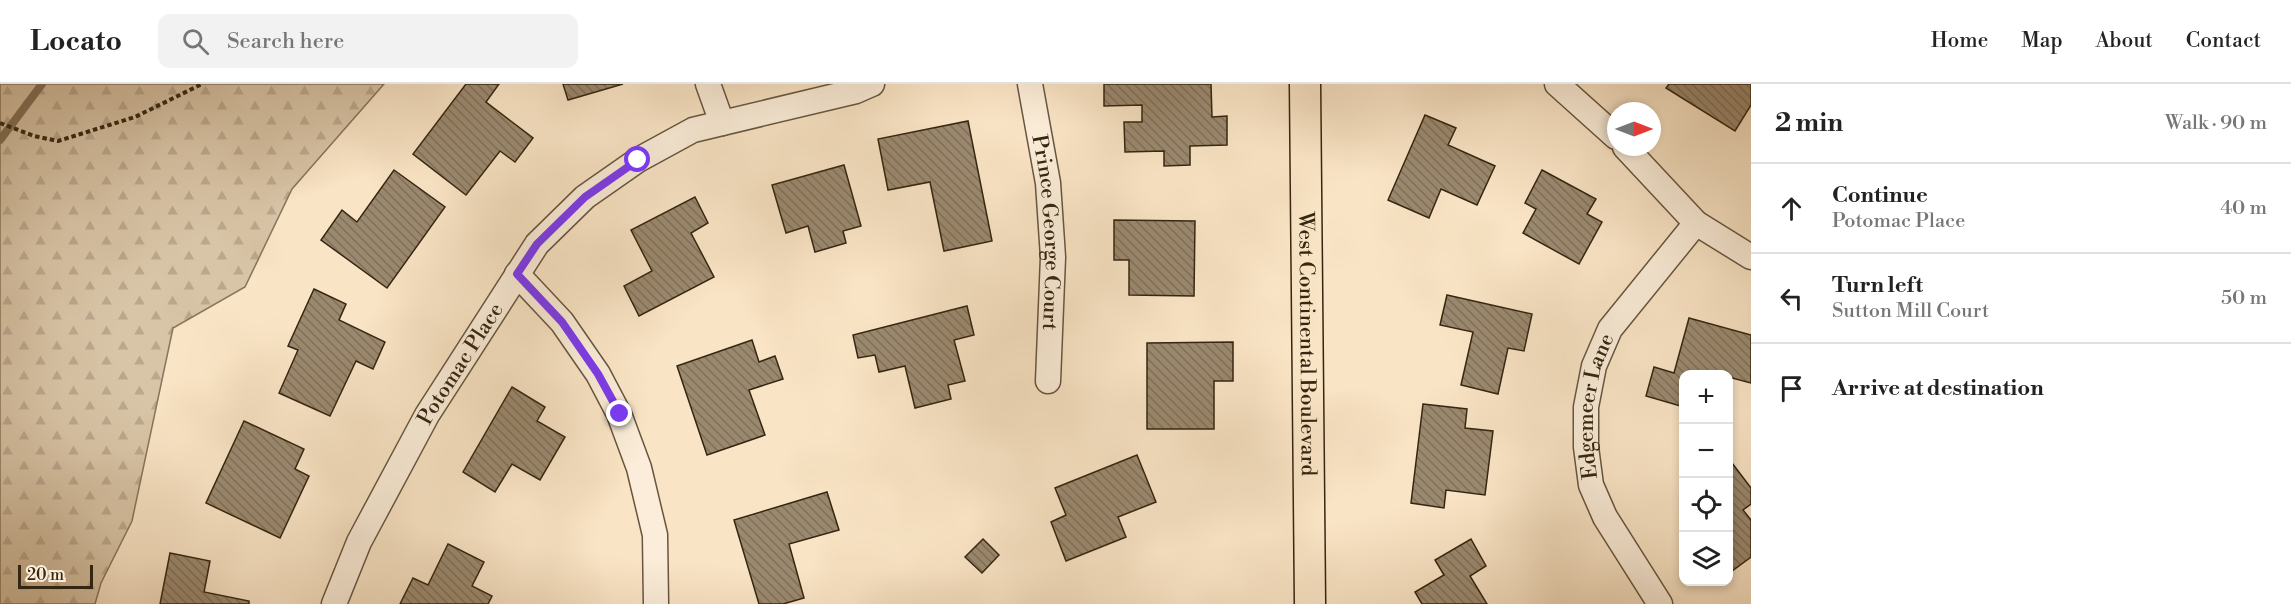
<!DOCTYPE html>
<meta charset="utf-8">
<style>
body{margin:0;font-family:"Libre Bodoni",serif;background:#f2f2f2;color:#222}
.controls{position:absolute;right:18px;bottom:18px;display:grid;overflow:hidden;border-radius:12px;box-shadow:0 3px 9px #0003}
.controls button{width:54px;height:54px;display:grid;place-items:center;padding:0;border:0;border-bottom:2px solid #e0e0e0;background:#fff;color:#222;font:30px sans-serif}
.compass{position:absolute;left:1607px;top:18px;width:54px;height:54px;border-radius:50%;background:#fff;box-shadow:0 3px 9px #0003;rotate:90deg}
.scale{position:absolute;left:18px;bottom:15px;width:75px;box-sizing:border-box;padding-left:6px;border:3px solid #352611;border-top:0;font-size:16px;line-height:21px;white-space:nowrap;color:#352611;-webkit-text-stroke:4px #fbedd9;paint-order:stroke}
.stop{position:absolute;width:18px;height:18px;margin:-14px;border:4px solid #7c3aed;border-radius:50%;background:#fff}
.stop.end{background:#7c3aed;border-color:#fff;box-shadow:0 2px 6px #0008}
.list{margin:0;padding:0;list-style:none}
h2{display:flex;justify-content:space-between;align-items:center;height:78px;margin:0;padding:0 24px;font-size:26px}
h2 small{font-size:20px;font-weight:400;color:#767676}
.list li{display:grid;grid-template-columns:39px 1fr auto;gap:18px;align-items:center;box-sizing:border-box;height:90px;padding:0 24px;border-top:2px solid #e0e0e0}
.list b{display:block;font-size:22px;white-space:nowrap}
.list p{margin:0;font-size:20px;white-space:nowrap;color:#767676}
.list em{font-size:20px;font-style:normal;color:#767676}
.icon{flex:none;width:33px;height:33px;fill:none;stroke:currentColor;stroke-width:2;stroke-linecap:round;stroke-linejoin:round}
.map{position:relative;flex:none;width:1751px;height:520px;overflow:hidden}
header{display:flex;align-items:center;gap:36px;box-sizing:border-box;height:84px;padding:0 30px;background:#fff;border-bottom:2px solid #e0e0e0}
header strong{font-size:28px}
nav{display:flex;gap:33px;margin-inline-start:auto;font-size:21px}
.search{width:420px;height:54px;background:#f2f2f2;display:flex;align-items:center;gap:15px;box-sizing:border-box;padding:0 21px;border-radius:12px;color:#767676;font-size:22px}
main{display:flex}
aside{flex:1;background:#fff}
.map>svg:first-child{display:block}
.forest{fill:url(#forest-firs);stroke:#86755c;stroke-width:1.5}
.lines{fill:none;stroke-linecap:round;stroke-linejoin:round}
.stream{stroke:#827158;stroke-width:8}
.building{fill:url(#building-back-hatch);stroke:#352611;stroke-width:1.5}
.minor-casing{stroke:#66563e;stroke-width:27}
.major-casing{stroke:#352611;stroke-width:33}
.path{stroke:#352611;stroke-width:4;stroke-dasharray:4.5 3;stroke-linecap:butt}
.minor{stroke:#fbedd9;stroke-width:24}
.major{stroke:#f9e4c5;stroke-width:30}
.route{stroke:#7c3aed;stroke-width:8}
.labels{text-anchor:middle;stroke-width:5;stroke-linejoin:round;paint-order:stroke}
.street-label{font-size:21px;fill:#352611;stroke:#fbedd9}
</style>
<header>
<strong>Locato</strong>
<div class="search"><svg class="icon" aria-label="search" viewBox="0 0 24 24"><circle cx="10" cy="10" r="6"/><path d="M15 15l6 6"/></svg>Search here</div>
<nav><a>Home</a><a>Map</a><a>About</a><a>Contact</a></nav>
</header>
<main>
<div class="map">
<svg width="1751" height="520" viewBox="0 0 1751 520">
<defs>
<pattern id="forest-firs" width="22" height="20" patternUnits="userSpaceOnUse" patternTransform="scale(1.5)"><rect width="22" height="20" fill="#d8c4a6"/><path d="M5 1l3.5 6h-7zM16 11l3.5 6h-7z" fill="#baa88e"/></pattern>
<pattern id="building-back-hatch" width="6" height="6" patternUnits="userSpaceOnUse" patternTransform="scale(1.5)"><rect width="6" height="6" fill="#9b896f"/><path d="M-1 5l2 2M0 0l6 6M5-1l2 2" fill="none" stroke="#7f705a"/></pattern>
</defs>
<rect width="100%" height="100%" fill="#f9e4c5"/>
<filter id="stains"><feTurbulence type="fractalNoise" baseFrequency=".00333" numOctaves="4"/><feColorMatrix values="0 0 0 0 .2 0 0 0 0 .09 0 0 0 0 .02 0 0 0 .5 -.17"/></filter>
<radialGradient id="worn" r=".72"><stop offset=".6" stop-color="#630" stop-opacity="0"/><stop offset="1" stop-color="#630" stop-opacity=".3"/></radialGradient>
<polygon class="forest" points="0,0 384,0 292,105 245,203 173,244 132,437 101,499 95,520 0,520"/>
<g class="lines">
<polyline class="stream" points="0,56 42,0"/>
</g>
<g class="building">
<polygon points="466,0 499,0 486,18 533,54 515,78 500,67 466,111 413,70"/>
<polygon points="563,0 623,0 568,16"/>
<polygon points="1104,0 1211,0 1212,33 1227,32 1227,61 1190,62 1190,81 1164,82 1164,67 1125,68 1124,38 1142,38 1142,21 1104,22"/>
<polygon points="1669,0 1751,0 1751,21 1735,47 1666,4"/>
<polygon points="1425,31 1456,44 1448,61 1495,82 1477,121 1441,105 1429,134 1388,116"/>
<polygon points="968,37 992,157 944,167 930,98 888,106 878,55"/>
<polygon points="844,81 861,142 843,147 846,159 815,168 808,142 786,149 772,101"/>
<polygon points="394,86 445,123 387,204 321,156 342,126 357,138"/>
<polygon points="1542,86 1596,115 1587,130 1602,138 1579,180 1523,149 1536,125 1525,119"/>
<polygon points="695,113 708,139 691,149 714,193 639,232 624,202 652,187 631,146"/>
<polygon points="1114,136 1195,137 1194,212 1129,211 1129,176 1114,176"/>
<polygon points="314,205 346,220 339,236 385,258 373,285 356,277 330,332 279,309 298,266 288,262"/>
<polygon points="1447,211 1532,230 1524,267 1508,264 1498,310 1461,301 1473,248 1440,241"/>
<polygon points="967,222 974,251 954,256 965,297 948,301 951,315 915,324 905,282 879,288 875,271 858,274 853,251"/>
<polygon points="1689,234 1751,251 1751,299 1728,293 1728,290 1684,290 1684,323 1646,312 1654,283 1674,289"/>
<polygon points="752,256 759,278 775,272 783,295 749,306 765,351 707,371 677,282"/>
<polygon points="1233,258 1233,297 1214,297 1214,345 1147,345 1147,259"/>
<polygon points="512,303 545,323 537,337 565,353 540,396 512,380 495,408 463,388"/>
<polygon points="1423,320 1467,325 1465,344 1493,347 1485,411 1446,406 1444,424 1411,419"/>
<polygon points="244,337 304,365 295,385 309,392 280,454 206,419"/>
<polygon points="1137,371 1156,418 1118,433 1126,453 1066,477 1051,438 1066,431 1055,404"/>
<polygon points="1729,375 1751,404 1751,420 1743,426 1751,436 1751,473 1732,487 1728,483"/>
<polygon points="827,408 839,446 789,460 804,514 783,520 759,520 734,436"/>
<polygon points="983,455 999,471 982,489 965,473"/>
<polygon points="1471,455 1486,482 1470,492 1487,520 1422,520 1415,508 1444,491 1435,476"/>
<polygon points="448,460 484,478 472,502 492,512 488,520 400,520 413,494 428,501"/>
<polygon points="170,469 210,477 204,508 249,517 249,520 160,520"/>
</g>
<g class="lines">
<g class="minor-casing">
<g id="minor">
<polyline points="708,0 722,39"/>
<path id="s1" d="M1030,0L1048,99L1053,173L1048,297"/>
<polyline points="1557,0 1616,53"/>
<polyline points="1625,63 1696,139 1751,173"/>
<polyline points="517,190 562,238 598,290 619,330 639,384 655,451 656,520"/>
<path id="s2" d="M334,520L359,458L427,331L537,160L585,113L638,76L693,46L856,7L872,0"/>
<path id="s3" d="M1660,520L1605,433L1591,401L1586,363V323L1594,282L1610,245L1696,139"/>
</g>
</g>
<g class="major-casing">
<g id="major">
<path id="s4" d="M1305,0L1310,520"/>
</g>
</g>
<polyline class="path" points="0,39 34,52 58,57 135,33 202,0"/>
<use href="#minor" class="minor"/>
<use href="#major" class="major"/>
</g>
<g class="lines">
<polyline class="route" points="620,330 598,290 562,238 517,190 537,160 585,113 638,76"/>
</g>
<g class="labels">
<g class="street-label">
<text dy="7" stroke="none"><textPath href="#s1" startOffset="150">Prince George Court</textPath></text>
<text dy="7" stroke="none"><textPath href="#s4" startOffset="260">West Continental Boulevard</textPath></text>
<text dy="7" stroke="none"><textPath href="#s2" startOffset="272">Potomac Place</textPath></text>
<text dy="7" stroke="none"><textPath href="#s3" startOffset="218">Edgemeer Lane</textPath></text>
</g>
</g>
<rect width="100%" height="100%" filter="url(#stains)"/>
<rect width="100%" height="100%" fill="url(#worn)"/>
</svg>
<div class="controls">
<button>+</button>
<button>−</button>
<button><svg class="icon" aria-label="locate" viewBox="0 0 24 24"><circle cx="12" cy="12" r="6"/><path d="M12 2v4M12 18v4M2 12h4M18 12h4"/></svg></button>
<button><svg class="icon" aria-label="layers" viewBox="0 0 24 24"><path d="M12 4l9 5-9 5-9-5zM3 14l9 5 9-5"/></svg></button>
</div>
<svg class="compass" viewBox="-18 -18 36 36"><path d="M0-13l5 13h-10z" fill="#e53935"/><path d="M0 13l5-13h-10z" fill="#767676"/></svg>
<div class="scale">20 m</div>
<div class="stop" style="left:638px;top:76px"></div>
<div class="stop end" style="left:620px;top:330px"></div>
</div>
<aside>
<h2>2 min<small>Walk · 90 m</small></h2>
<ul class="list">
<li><svg class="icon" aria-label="ahead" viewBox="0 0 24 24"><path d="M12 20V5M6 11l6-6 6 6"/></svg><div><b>Continue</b><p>Potomac Place</p></div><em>40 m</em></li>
<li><svg class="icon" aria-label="left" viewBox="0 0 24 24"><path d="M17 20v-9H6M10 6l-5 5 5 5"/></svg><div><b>Turn left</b><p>Sutton Mill Court</p></div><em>50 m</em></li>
<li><svg class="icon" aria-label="arrive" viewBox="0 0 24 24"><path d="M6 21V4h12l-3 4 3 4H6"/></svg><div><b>Arrive at destination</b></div></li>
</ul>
</aside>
</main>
